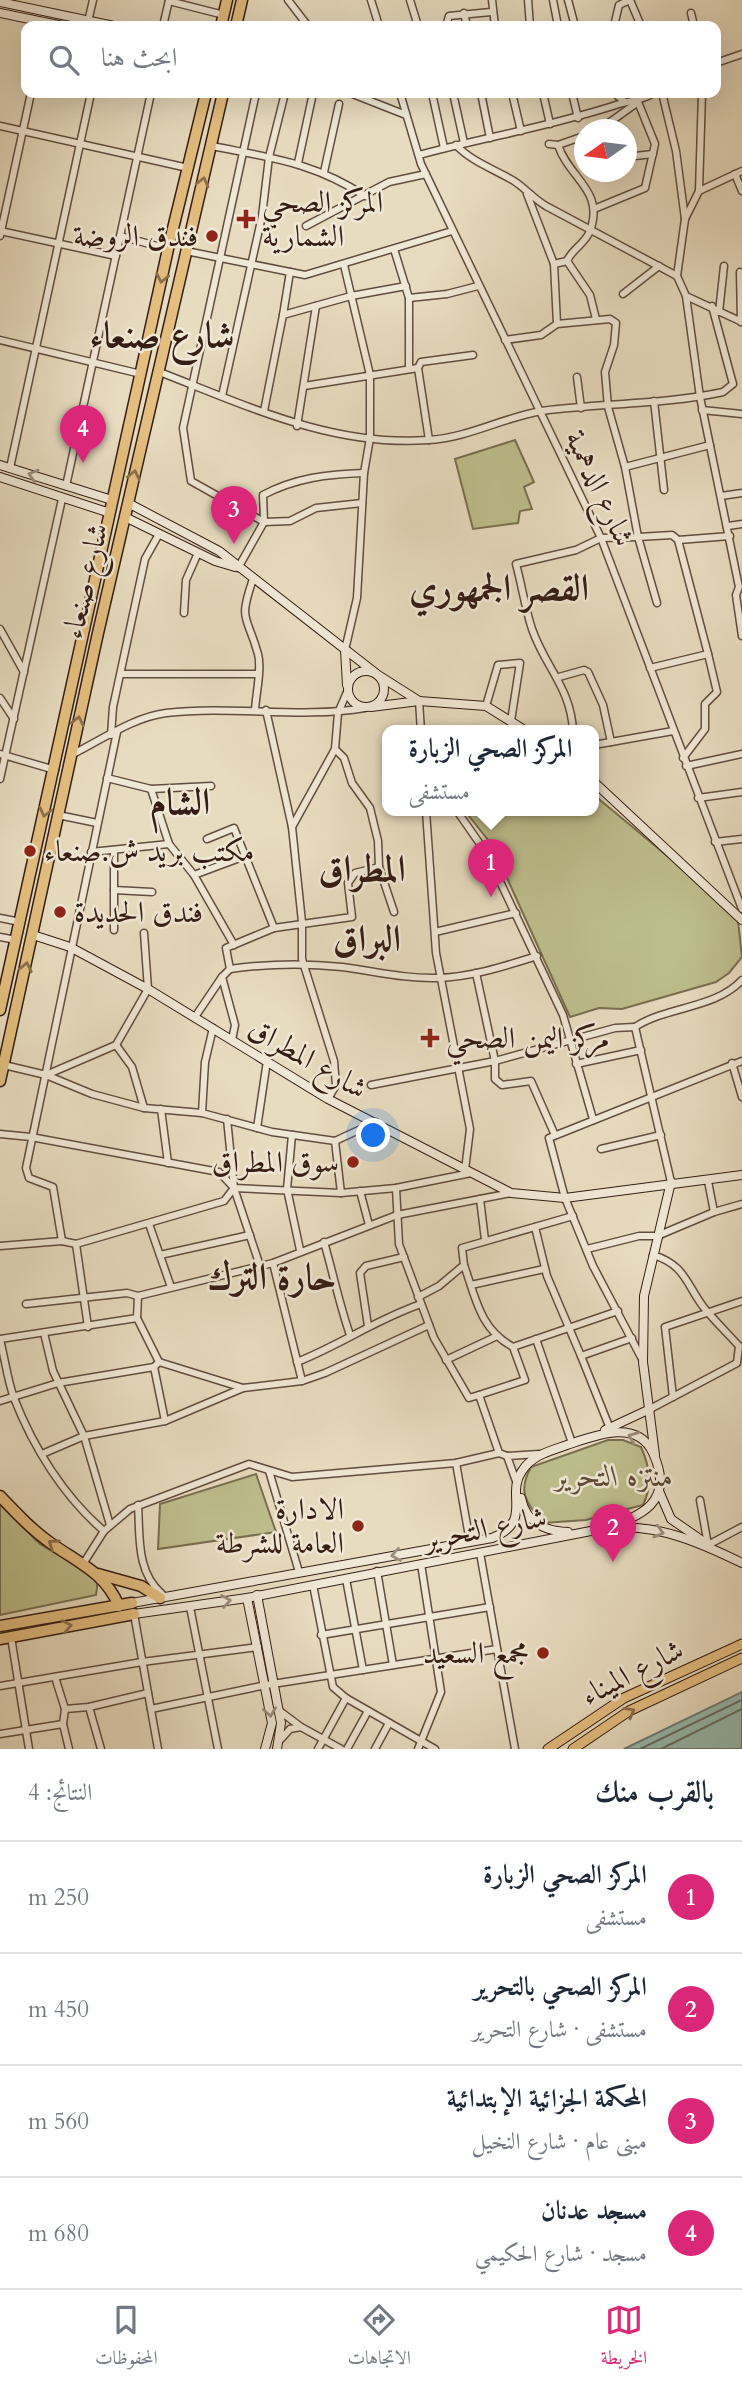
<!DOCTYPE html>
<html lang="ar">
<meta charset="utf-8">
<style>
body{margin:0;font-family:Cardo,Amiri,serif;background:#f2f2f3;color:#1f2937;direction:rtl}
.compass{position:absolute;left:574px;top:119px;width:63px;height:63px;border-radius:50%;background:#fff;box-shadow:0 7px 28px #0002;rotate:256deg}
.you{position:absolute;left:374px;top:1136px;width:24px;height:24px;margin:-18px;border:5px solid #fff;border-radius:50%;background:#1a73e8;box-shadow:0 0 0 10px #1a73e833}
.badge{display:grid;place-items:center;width:46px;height:46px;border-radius:50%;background:#db2777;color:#fff;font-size:23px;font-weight:700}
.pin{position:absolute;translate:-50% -58px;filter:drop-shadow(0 2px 4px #0008)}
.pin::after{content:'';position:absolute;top:37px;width:24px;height:21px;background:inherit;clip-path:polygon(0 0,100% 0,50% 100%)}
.popup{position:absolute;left:382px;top:725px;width:217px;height:91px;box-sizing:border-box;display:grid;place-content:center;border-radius:14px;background:#fff;filter:drop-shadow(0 2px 5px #0005);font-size:23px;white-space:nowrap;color:#747a83}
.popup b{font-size:26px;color:#1f2937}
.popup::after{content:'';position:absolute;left:50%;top:100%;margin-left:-14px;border:14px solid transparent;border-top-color:#fff}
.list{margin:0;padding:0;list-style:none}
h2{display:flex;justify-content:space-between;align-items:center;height:91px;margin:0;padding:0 28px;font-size:30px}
h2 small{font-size:23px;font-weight:400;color:#747a83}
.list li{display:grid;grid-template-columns:46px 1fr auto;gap:21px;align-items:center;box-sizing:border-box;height:112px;padding:0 28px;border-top:2px solid #e0e1e3}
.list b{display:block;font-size:26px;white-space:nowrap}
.list p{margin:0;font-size:23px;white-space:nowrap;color:#747a83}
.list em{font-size:23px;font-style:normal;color:#747a83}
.icon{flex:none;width:38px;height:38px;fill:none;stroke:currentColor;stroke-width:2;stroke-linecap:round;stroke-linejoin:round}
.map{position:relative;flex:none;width:742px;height:1749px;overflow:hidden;direction:ltr}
.search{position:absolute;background:#fff;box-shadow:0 7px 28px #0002;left:21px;right:21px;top:21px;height:77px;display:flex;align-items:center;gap:18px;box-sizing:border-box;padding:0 24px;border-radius:14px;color:#747a83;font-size:26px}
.sheet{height:539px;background:#fff}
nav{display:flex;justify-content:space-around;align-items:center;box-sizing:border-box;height:98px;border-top:2px solid #e0e1e3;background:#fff;font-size:19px;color:#747a83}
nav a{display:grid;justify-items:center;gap:4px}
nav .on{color:#db2777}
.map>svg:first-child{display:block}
.green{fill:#bebe8d;stroke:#796e50;stroke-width:2}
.water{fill:#97bcb2;stroke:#6f7c73;stroke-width:2}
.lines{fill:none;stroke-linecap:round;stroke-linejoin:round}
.shore{stroke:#666c63;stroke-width:2}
.street-casing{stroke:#614d3f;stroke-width:9}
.secondary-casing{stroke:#341d14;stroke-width:10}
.primary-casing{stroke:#341d14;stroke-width:11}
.highway-casing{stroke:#341d14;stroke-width:13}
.street{stroke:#f0e8d6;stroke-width:6}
.secondary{stroke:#f0e8d6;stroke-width:8}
.primary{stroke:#e4be80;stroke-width:9}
.highway{stroke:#e4be80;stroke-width:10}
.oneway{stroke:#8c6e4a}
.oneway2{stroke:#9b8d7f}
.poi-dot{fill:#8f2418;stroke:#f0e8d6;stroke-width:2.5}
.labels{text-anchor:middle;stroke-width:5;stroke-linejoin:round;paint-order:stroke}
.poi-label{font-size:30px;fill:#341d14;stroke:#f0e8d6;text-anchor:start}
.street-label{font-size:30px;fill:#341d14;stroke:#f0e8d6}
.park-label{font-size:30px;font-style:italic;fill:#5d4d38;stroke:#f0e8d6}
.district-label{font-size:37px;font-weight:bold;fill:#341d14;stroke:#f0e8d6}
</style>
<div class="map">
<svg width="742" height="1749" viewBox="0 0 742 1749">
<rect width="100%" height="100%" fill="#e8dcc0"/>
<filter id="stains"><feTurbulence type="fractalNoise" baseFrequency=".00286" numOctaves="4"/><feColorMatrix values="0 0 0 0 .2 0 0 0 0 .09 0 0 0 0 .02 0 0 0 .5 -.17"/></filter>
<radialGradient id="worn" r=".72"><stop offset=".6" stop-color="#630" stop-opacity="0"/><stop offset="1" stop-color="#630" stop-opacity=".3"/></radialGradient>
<g class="green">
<polygon points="515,440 534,482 524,487 532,509 520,511 518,523 473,529 455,459"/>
<polygon points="594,795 713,894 738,921 742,957 729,973 716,982 622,1009 599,1008 570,1017 492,845 465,811 594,811"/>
<path d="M608,1440H623L641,1447C650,1468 653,1484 643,1505L586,1520L543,1523C526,1502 517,1492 531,1467Z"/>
<polygon points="256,1474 276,1532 158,1549 160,1504"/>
<polygon points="0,1504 40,1544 98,1579 96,1595 0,1615"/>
</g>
<polygon class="water" points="742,1692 742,1749 624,1749"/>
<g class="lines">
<g class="shore">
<polyline points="640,1749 742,1700"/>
<polyline points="661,1749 742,1709"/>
</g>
<g class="street-casing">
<g id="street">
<polyline points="288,0 308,26"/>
<polyline points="371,0 379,26"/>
<polyline points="410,0 418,26"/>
<polyline points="492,0 495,26"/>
<polyline points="528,0 530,26"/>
<polyline points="553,0 558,26"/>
<polyline points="568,0 575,26"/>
<polyline points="630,0 641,26"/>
<polyline points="169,1 224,15"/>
<polyline points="464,13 467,26"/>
<polyline points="691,13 694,26"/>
<polyline points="87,26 93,0"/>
<polyline points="163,26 169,0"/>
<polyline points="446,26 449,16 491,12"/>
<polyline points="614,26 619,5 630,0"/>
<polyline points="716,63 742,54"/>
<polyline points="256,93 183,428 191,481 264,522 290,521 316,508 362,503"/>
<polyline points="350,93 406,115"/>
<polyline points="400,93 421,164 601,538 742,909"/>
<polyline points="432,93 444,148"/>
<polyline points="453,93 464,143"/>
<polyline points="481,93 490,138"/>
<polyline points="512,93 521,131"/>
<polyline points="543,93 550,124"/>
<polyline points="572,93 578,118"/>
<polyline points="614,93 625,102"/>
<polyline points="662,93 676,151 685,219"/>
<polyline points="702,93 699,191 685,219 677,276 686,296 700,397 739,587 736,595 742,636"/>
<polyline points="0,126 188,168"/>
<polyline points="549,144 558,145 584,136"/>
<path d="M456,145C472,162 494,169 514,181C525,188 534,199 546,206L677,276"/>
<path d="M558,145C569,179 605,190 590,231C585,244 572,249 567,261"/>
<path d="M212,146C271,158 313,162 365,196"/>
<path d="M419,155C485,137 553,126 619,104C632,100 641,101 654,93"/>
<polyline points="626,157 653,154"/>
<polyline points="298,163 313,93"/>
<polyline points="324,172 339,104"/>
<polyline points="735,174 742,191"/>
<polyline points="699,191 742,171"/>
<polyline points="527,194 554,264 557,324"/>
<polyline points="594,209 645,188 655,144 638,102 599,130"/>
<polyline points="306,226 389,182 426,174"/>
<polyline points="0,231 116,256"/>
<polyline points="0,236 31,93"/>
<polyline points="120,236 168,249"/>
<polyline points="394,249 409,298 409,369"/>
<polyline points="186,251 305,275 452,231"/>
<polyline points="554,264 567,261 590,295 596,319"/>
<polyline points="344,265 370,375 370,438 364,473 357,598 345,650"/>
<polyline points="740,272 741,322"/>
<polyline points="623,294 659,266"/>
<polyline points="686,296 742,322"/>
<polyline points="409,298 447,294 478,286"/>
<polyline points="719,312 724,266"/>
<polyline points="283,315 290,272"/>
<polyline points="0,340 141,374"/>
<path d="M505,340L541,335L557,324L610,319L616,323L614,345L605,372L608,407L625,467L638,537L601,538L576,550L516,564C522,586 525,608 532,629C545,667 571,688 573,731"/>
<polyline points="418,368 421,362 473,355"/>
<path d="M157,371C245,405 332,447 428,440C468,438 504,417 542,411C602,403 663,405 723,392L733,384L712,306"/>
<polyline points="577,377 581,408"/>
<polyline points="304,386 418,368 429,440"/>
<polyline points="222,396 262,216 269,157 285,93"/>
<polyline points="654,401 664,490"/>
<polyline points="702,410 742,414"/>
<polyline points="264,411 283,315 351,296 406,286"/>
<polyline points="297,426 316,306"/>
<polyline points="625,467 710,445"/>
<polyline points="10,468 91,93"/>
<polyline points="66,486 151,93"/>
<polyline points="721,496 742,493"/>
<polyline points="728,526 742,524"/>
<path d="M238,568L264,522L263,495C295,478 328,474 364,473"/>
<path d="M253,579C238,623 247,614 258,654C262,669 256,693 255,710"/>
<polyline points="657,603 638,537 672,535 678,540"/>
<polyline points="184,613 186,580 198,553"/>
<polyline points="0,629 24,672"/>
<polyline points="650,668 708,654 678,540 730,536"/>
<polyline points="123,674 258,674"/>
<polyline points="559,677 584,670 588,672 603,705 611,742"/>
<polyline points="0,698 14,719"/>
<polyline points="419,701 421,731"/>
<polyline points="486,706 498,665 520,663 511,721"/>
<polyline points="266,710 292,827 302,922 302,959 334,1061 336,1085 328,1099"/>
<polyline points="111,735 113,707 145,559 159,534"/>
<polyline points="594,745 673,731"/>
<polyline points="335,749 344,758 352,783 370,808 378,841 379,867 394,912"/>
<polyline points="0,754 55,770"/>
<path d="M73,754C101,740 134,717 166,713C232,705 300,719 365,708"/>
<polyline points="683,758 705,729 705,704 717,692 708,654"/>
<polyline points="686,766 742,754"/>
<polyline points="107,778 151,789 211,786"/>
<polyline points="0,779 62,499"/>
<polyline points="151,789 169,844 194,875 234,945"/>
<polyline points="698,798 742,792"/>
<polyline points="426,811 436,953 470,1129 465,1170"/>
<polyline points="457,811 487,854 563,1015 593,1119"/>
<polyline points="58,815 97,823"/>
<polyline points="292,827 335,749 338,713 347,692"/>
<polyline points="207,839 234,828 274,928"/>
<polyline points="715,842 742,839"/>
<polyline points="114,850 114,930"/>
<polyline points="91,852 169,844"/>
<polyline points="194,875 245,856"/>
<polyline points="114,890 152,892"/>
<polyline points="0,918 20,922"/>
<polyline points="435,932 516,913"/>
<polyline points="0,937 16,940"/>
<path d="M230,969C266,964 306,963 342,967C374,971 405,979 438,978C472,977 505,966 537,956"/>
<polyline points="476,973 495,1061 495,1079 502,1085 531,1081 554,1133"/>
<polyline points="195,1017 222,977"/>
<polyline points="232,1040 235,1025 222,977 230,969 226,948 274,928 352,917 348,883 355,873 379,867"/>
<polyline points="116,1045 132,1067 144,1108"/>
<polyline points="732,1063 742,1097"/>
<polyline points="576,1064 641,1050"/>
<polyline points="4,1065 46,1075 92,1094 144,1108 202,1113 272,1132 335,1141 376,1122"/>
<polyline points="46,1075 116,1045 148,989 144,933"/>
<polyline points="371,1085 495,1061 615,1028 635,1027"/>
<polyline points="161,1109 168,1163"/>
<polyline points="202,1113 205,1062 213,1028"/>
<polyline points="227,1119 234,1188 260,1266"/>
<polyline points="257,1128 267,1061"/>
<polyline points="0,1134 31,1137 219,1172 234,1188 341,1193 396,1188 471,1173"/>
<polyline points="292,1135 287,1189 300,1250"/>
<polyline points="335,1141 341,1193"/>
<polyline points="601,1149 661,1135"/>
<polyline points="708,1181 714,1212"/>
<path d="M671,1182L635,1027C667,1006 715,1009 742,980"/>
<polyline points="396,1188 399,1244 434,1338 469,1398 479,1395 499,1453 507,1456"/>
<polyline points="360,1191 369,1225"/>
<polyline points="480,1199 485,1240"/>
<polyline points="149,1224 171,1287"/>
<polyline points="535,1227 547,1276 581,1356"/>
<polyline points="62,1241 53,1187 29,1178 26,1168 117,732"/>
<path d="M324,1242C333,1273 339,1303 350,1335"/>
<polyline points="76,1244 88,1327"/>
<polyline points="0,1246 62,1241 76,1244 224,1201 234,1188"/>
<polyline points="587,1249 639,1236 657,1236 714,1212 742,1204"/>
<polyline points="160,1255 250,1235"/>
<polyline points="273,1263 302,1381"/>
<path d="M464,1265C476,1299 480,1329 513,1347L525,1380L479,1395"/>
<polyline points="471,1285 544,1269"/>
<polyline points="418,1297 439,1286 464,1265 462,1248 573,1216"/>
<polyline points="26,1304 127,1293 138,1296"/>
<polyline points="137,1318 159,1362"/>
<polyline points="368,1326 360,1273 366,1266 404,1257"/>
<polyline points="44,1333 53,1371 84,1436 110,1525"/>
<polyline points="0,1339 137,1318 138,1296 273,1263 397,1215 511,1193"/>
<polyline points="536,1339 572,1443"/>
<path d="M0,1340C5,1358 7,1379 14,1398C33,1447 64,1497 104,1531"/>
<polyline points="513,1347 618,1311"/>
<polyline points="642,1359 593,1266 565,1198 549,1138 742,1061"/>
<polyline points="446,1360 495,1337"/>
<path d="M297,1362C340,1345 377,1319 421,1304"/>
<polyline points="154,1367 165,1421"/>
<polyline points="673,1397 665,1327 742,1301"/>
<polyline points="0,1401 58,1383 154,1367 159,1362 243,1388"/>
<path d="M650,1409L737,1363L739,1346C728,1334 716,1322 705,1309C686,1285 686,1265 653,1255"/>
<polyline points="611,1431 581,1356 632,1338"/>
<polyline points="42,1454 84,1436 165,1421 243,1388 302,1381 325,1373 429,1325"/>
<polyline points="456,1463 470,1542"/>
<polyline points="269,1471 299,1572"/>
<polyline points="517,1484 507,1456 539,1454"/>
<polyline points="700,1500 708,1545 742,1527"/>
<path d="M138,1505C140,1536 136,1572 162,1594"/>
<polyline points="480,1553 515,1749"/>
<polyline points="83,1564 104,1531 130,1509 249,1464 292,1477 456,1463 499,1453"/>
<polyline points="377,1571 393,1665"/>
<polyline points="346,1579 363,1670"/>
<polyline points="313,1585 333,1687 346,1698 435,1749"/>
<polyline points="190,1607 218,1749"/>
<polyline points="134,1614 158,1749"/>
<polyline points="321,1635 490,1607"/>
<polyline points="11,1637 29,1749"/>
<polyline points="55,1677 65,1709 63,1724 69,1749"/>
<polyline points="0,1686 142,1662 258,1647"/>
<polyline points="89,1707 101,1749"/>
<polyline points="65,1709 89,1707 148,1693"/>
<polyline points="151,1709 266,1685 497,1649"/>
<polyline points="301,1727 341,1749"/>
<polyline points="0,1734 63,1724"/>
<polyline points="281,1739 290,1729 301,1727 281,1712"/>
<polyline points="318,1749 346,1698"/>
<polyline points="347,1749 368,1711"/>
<polyline points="375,1749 389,1723"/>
<polyline points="418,1749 441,1692 421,1564"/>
</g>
</g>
<g class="secondary-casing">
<g id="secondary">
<polyline points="0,2 114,26"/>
<polyline points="0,13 63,26"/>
<polyline points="0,465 112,500"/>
<polyline points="0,477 110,513"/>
<polyline points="128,503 219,551 378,675 419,701"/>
<polyline points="125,517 215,561 235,567"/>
<polyline points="345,650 347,685"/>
<circle cx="366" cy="689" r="18"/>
<polyline points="371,707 419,701 486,706 526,731"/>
<polyline points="594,782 742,920"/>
<polyline points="33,935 70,947 148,989 328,1099 511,1193 565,1198 742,1175"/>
<polyline points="605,1430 650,1409"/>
<polyline points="655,1455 643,1362 644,1296 671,1182"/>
<polyline points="659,1491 671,1519 707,1544"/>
<path d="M521,1498C526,1523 544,1531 568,1532"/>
<path d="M615,1528C659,1524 703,1544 742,1563"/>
<polyline points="257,1595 281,1723 277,1749"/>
<polyline points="247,1598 272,1723 265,1749"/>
<path d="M132,1603L492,1538C534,1521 505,1495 522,1471C532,1455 550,1451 567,1445C594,1436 637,1418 653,1453C676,1503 640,1517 601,1529L247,1598L134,1614"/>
</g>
</g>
<g class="primary-casing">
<g id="primary">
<polyline points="548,1749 624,1698 742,1644"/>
<polyline points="573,1749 629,1711 742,1658"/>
</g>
</g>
<g class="highway-casing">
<g id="highway">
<polyline points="221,26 227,0"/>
<polyline points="236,26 242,0"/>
<polyline points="0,1010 168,249 206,93"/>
<polyline points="0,1081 98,633 223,93"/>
<path d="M0,1496C16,1513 33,1531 52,1544C79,1563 105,1573 119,1606"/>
<polyline points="98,1574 141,1586 160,1598"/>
<polyline points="0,1626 132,1603"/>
<polyline points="0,1639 134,1614"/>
</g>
</g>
<use href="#street" class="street"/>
<use href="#secondary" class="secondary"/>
<use href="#primary" class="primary"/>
<use href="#highway" class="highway"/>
</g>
<defs><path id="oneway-chevron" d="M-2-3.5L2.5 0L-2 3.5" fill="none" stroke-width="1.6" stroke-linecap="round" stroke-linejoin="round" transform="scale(1.75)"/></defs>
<g class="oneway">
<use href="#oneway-chevron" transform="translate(203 182) rotate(-76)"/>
<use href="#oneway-chevron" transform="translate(162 278) rotate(102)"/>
<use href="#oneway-chevron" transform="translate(134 475) rotate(-78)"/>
<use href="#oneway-chevron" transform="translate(78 721) rotate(-78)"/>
<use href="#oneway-chevron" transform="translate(45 812) rotate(103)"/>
<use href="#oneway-chevron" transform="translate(26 967) rotate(-78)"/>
<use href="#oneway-chevron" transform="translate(53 1544) rotate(-145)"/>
<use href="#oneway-chevron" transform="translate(67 1626) rotate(-11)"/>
<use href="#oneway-chevron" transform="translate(630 1712) rotate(-29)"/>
</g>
<g class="oneway2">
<use href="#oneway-chevron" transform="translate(33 475) rotate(-163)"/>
<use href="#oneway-chevron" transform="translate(633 1437) rotate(-158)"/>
<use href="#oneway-chevron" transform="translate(659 1532) rotate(16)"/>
<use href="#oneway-chevron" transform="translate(396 1555) rotate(170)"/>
<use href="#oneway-chevron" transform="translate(226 1601) rotate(-9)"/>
<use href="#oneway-chevron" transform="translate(270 1712) rotate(82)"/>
</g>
<g class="poi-dot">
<path d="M242.5 208.5h7v7h7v7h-7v7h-7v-7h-7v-7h7z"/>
<circle cx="212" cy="236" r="7"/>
<circle cx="30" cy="851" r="7"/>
<circle cx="60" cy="912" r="7"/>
<path d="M426.5 1027.5h7v7h7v7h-7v7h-7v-7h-7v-7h7z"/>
<circle cx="353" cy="1162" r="7"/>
<circle cx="358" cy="1526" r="7"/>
<circle cx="543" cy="1653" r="7"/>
</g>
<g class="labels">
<g class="poi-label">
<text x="262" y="212">المركز الصحي<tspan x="262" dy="34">الشمارية</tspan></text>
<text x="198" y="246" text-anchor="end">فندق الروضة</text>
<text x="44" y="861">مكتب بريد ش.صنعاء</text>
<text x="74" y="922">فندق الحديدة</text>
<text x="446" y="1048">مركز اليمن الصحي</text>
<text x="339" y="1172" text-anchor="end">سوق المطراق</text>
<text x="344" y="1519" text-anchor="end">الادارة<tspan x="344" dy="34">العامة للشرطة</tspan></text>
<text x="529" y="1663" text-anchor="end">مجمع السعيد</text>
</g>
<g class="street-label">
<text transform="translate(600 488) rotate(65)" y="10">شارع الدهمية</text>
<text transform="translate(85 581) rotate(-77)" y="10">شارع صنعاء</text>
<text transform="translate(308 1058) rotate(30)" y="10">شارع المطراق</text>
<text transform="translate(485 1528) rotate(-11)" y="10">شارع التحرير</text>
<text transform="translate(632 1672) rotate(-27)" y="10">شارع الميناء</text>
</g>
<g class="park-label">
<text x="614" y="1486">منتزه التحرير</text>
</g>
<g class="district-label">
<text x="162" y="347">شارع صنعاء</text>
<text x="499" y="600">القصر الجمهوري</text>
<text x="180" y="814">الشام</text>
<text x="362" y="881">المطراق</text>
<text x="367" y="951">البراق</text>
<text x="272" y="1289">حارة الترك</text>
</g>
</g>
<rect width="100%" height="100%" filter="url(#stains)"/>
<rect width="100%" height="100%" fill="url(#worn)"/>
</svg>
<svg class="compass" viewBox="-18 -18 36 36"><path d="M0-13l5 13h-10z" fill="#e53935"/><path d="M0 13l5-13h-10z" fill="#747a83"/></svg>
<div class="you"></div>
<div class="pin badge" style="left:491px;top:897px">1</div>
<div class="popup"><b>المركز الصحي الزبارة</b>مستشفى</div>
<div class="pin badge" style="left:613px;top:1562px">2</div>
<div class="pin badge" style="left:234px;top:544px">3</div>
<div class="pin badge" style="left:83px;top:463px">4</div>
<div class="search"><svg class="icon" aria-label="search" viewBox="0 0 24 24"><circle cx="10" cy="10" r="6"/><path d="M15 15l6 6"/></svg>ابحث هنا</div>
</div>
<section class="sheet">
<h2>بالقرب منك<small>النتائج: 4</small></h2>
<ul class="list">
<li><span class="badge">1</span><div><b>المركز الصحي الزبارة</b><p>مستشفى</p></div><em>250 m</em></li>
<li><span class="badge">2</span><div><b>المركز الصحي بالتحرير</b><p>مستشفى · شارع التحرير</p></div><em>450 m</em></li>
<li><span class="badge">3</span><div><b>المحكمة الجزائية الإبتدائية</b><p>مبنى عام · شارع النخيل</p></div><em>560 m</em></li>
<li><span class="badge">4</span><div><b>مسجد عدنان</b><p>مسجد · شارع الحكيمي</p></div><em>680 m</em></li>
</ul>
</section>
<nav>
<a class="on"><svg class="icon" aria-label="map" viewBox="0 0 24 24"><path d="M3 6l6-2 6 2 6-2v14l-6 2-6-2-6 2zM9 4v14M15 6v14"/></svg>الخريطة</a>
<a><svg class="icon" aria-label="directions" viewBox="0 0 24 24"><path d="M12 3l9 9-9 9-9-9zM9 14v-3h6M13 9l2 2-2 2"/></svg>الاتجاهات</a>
<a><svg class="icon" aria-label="saved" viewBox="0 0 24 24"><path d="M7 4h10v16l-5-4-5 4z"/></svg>المحفوظات</a>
</nav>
